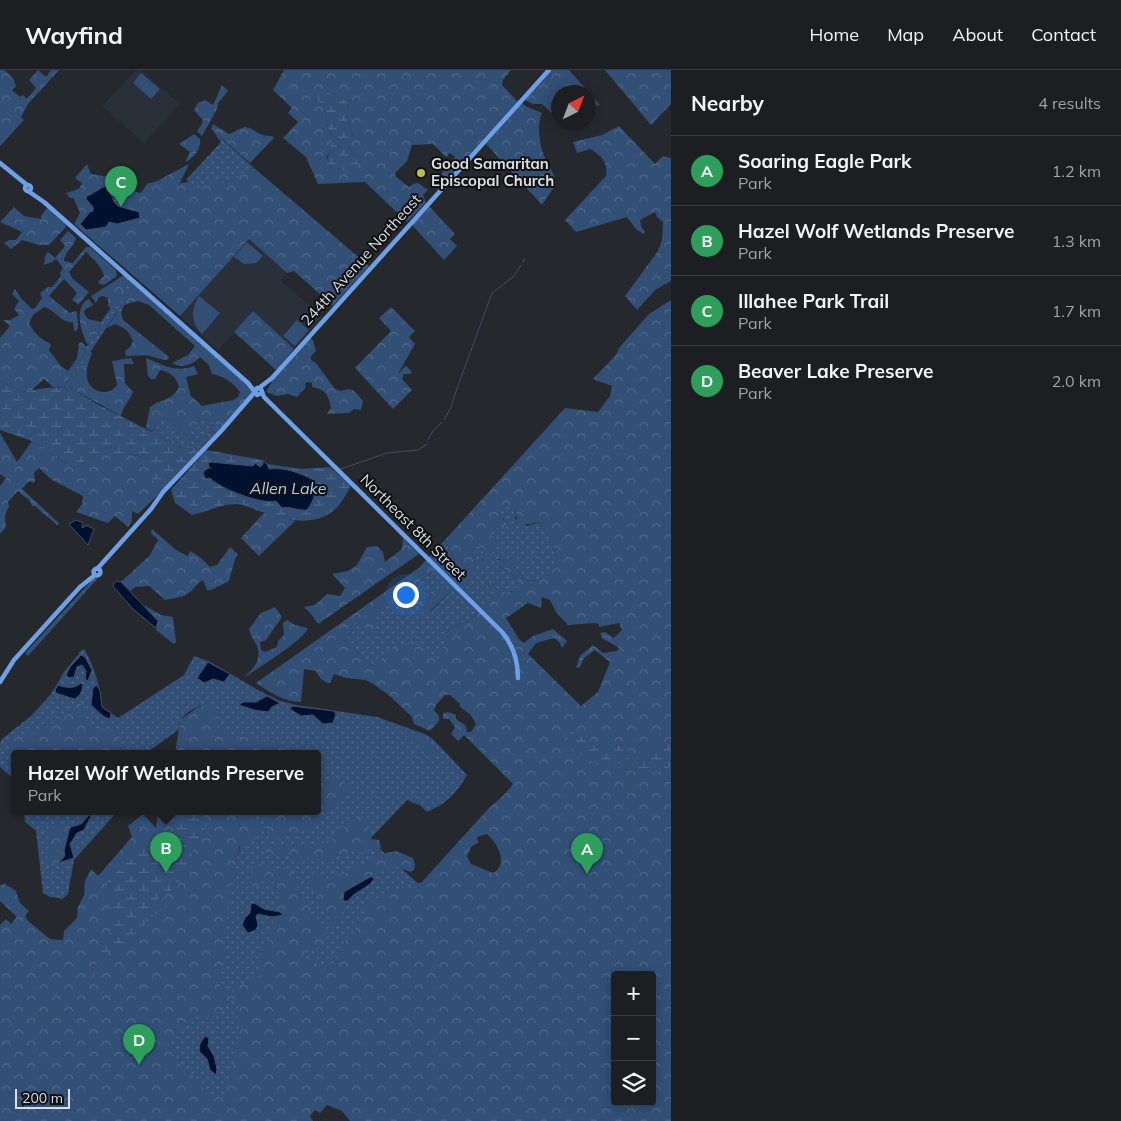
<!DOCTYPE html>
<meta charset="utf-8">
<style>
body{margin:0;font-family:Mulish,sans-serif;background:#292b2f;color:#f1f3f6}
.controls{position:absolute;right:15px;bottom:15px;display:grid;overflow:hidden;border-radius:5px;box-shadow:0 2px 12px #0003}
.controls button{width:45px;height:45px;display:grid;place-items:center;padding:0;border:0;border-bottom:1px solid #3a3c40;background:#1c1e22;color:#f1f3f6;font:25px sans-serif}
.compass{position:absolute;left:551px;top:15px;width:45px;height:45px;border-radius:50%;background:#1c1e22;box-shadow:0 2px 12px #0003;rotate:42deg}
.scale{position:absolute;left:15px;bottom:12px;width:55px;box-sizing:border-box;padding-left:5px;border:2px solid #dcdee2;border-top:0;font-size:14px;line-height:18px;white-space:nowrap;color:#dcdee2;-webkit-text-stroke:4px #0f1113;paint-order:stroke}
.you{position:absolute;left:405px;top:524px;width:18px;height:18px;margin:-12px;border:4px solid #fff;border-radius:50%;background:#1a73e8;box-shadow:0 0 0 8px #1a73e833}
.badge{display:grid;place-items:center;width:32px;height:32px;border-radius:50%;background:#0b8043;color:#fff;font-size:16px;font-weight:700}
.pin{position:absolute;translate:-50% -41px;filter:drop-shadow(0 1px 2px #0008)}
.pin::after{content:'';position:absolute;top:26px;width:18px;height:15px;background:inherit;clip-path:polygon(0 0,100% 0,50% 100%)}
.popup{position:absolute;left:11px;top:680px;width:310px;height:65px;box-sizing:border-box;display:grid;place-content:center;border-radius:5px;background:#1c1e22;filter:drop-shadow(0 1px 4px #0005);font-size:16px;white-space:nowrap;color:#a0a2a5}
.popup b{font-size:19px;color:#f1f3f6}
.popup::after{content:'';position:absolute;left:50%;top:100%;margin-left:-10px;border:10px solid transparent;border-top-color:#1c1e22}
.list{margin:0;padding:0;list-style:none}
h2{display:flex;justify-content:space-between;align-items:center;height:65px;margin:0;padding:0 20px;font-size:21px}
h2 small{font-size:16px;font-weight:400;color:#a0a2a5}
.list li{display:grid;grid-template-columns:32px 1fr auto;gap:15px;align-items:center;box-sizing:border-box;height:70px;padding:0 20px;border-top:1px solid #3a3c40}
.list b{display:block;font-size:19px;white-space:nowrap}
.list p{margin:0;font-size:16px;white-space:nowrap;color:#a0a2a5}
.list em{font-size:16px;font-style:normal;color:#a0a2a5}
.icon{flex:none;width:28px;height:28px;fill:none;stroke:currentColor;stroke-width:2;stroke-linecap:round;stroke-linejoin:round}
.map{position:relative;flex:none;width:671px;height:1051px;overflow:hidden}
header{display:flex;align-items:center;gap:30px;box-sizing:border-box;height:70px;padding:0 25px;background:#1c1e22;border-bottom:1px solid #3a3c40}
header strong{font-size:24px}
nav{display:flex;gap:28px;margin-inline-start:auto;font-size:18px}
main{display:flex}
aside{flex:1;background:#1c1e22}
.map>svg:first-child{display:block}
.built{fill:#29303a}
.grass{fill:url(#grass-dots)}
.forest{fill:url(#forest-crowns);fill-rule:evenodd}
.wetland{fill:url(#wetland-marsh)}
.pitch{fill:#324f76}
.water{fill:#00112f;stroke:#424e65}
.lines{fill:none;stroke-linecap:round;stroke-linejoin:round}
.stream{stroke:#424e65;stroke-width:1}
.secondary{stroke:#6da0e6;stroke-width:4.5}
.poi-dot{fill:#c3bd3e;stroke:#0f1113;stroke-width:2}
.labels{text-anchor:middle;stroke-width:4;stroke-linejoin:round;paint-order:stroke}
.poi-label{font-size:15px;font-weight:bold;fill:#dcdee2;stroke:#0f1113;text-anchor:start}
.street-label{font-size:15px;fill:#dcdee2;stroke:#0f1113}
.water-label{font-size:16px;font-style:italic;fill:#b0caed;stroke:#0f1113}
</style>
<header>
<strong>Wayfind</strong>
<nav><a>Home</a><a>Map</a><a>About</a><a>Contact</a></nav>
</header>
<main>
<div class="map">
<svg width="671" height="1051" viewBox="0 0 671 1051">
<defs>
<pattern id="grass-dots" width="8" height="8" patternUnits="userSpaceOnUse" patternTransform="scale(1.25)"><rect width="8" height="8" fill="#324f76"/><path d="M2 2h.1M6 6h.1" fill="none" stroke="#4f6889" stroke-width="1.8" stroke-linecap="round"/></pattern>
<pattern id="forest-crowns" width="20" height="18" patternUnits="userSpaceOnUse" patternTransform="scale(1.25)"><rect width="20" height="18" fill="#324f76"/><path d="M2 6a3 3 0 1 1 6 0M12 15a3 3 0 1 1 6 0" fill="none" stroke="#4f6889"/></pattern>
<pattern id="wetland-marsh" width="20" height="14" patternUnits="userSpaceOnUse" patternTransform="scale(1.25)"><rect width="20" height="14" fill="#324f76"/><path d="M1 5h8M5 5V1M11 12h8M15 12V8" fill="none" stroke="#4f6889"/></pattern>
</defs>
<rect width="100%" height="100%" fill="#25282d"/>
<g class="built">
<polygon points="136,0 141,0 180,34 144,73 102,36"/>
<polygon points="249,169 287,203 281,211 323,247 294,279 253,242 218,280 180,246"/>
</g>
<g class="grass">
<polygon points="213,61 254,98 236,109 201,121 186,110 221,72"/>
<path d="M130,210L134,215C113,249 89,282 69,317H64L85,283L86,277L99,261L101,252Z"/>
<path d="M167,348L191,371L202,372L204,375L201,379L196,377C182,384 165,368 152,362L158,352Z"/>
<path d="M201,349L211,351L221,359L216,363L212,361C205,366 200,371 192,367V361L196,359L197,352Z"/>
<path d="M509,434L513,435L516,442L515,449L527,456L540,452L554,477L557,493L547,508C520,515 523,509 511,488L507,492L498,489V497L507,500L518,511V518L515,521L498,522L492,512L488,514L494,523L489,536L465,552L449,558L438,594L373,597L345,571L360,551L375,548L395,528L409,529L430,542L451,521L430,525L416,514L434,501L425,491L444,471C451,479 452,488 457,496L454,502L463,513L476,499L472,479L474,476L477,475L484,479L482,494L497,472L490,465L495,458H503L504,450L498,444L505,436Z"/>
<path d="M84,579C95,597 100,617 102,637L118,648L184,605L194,586L210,592L258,620L280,631L296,635L377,647L425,664L433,669L467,705C457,723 446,734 427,742L421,736L407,730L372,767L370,770L420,815L218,1033L150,970L203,895L251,742H317V684H249L220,677L201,635C188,642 180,645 178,660L145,684H15V710L0,697V673L2,669L32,645L51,624L64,602L79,584V582Z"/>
<polygon points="24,742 117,742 74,790 68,824 61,830 60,828 50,827 43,823 36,761 25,752"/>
</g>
<g class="forest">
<polygon points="0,0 4,0 13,8 16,16 12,20 20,27 23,25 27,29 36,18 29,10 38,0 46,7 51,0 59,0 28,34 21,47 24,50 0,76"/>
<path d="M284,0H511L503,10L502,15L518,32L448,108L441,104L455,87L450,83L446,87L433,74L412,75L407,91L396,102L395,106L409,117L413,114L418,113L428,120L423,125L426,133L407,152L365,112L318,114L306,87L283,68L298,52L288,43L292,38L273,20ZM314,30L349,34L347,48L353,66L343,69L356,87L326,89L332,76L333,65L329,62L323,34Z"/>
<polygon points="552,0 569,0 600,35 589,38 588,22 558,22 558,46 556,47 542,34 533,34 525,30"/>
<polygon points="605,0 671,0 671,34 651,55"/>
<polygon points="222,15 228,21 218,33 217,39 202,66 197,61 202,54 203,50 194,40 198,33 205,30 213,35"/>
<path d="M522,33L527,37L542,43C536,55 540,76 545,88C549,98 555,103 556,114L542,135L486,74Z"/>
<path d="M213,54L229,64C234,62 240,58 245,57C251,56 258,67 272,66L274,68L250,93L211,59Z"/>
<path d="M619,56L655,94L663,86L671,88V211L655,220L637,240L625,226L658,181L662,170L663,152L657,147L655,142L640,150L641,156L645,162L643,164L636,159L627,147L576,162L565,150L606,106C608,92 601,85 590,79L577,83L573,72L602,65Z"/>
<path d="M194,64L200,69C202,78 193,89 185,92L190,82L179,74Z"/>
<polygon points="87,94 91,104 111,107 115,102 119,105 113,112 119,118 141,123 147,114 157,111 189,94 178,117 181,113 189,112 201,120 211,107 224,113 236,109 254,98 369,196 333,236 294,201 287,203 249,169 180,246 74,154 80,143 74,129 69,127 66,123 79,119 82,113 75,108"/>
<polygon points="429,136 455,164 450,169 457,176 444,190 412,155"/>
<polygon points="14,137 24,146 41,149 41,146 47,138 65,154 66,157 49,175 39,175 22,170 11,179 4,173 9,170 16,170 22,162 0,152"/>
<path d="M68,161L76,168C74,177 64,183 64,191L73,193L86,177H90L116,200L117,206L104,215L100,214L98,212L104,206C102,196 93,189 86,182L69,202L73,209L89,222L80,233L78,234L72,230L77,223L64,209L49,226L70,243L75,241L77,242L78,258L76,261H74L73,252C60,253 56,240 44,237L33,245L29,253C34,263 40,269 51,274L49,280L60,295L68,301L77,288L79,273L82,272L86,277L85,283L64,317H53L44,309L32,320L22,322L0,310V268L10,256L3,250H10L19,245L14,239L19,231L12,224L15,219L21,228L32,239L35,238L42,228L40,223L48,217H52L61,206L60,203L63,198L56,189L52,192L44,195L45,186L48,182L55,188L65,176L60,170Z"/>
<polygon points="124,205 130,210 111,239 108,235 108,228 103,226 99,227 96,233 91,226"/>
<path d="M134,215L250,316L253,323L221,359L211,351L201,349L197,352L196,360L192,361V367C200,371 205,366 212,361L216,363L204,375L202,372L191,371L167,348L161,352H158L152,361L146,358L150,337C162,328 172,331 179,317C176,306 170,302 160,300L155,309H151L148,306L146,288C163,295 176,303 194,296L198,304L186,307L191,326L202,336L234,330L238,327L240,322C232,312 224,306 212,304L209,295L200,287C192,295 182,299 172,293L188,285L195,276L149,235L138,231L124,235L121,242L123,250L169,287L167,290H164L146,285L126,286L125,281L130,277L133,271C129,261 125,258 115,254L107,258Z"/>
<path d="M89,229L93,235L84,240L85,245L88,249L101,252L99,261L88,275C81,264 73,236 89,229Z"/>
<path d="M671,230V1051H350L342,1041L327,1035L320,1043L315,1040L310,1046L313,1051H0V855L6,849L11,854L17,847L0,831V815L5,814L16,821L20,833L29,841L25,846L28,851L50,869L63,870L64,861L77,848L78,837L84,825L85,811L91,799L98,806L132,767L128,756L143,744L156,758L158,742H251V749L260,751L262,756L259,765L255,769H250L240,775L236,789L235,798L240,801L231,816L223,872L225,884L223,895L218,905L221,920H230L234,923L235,916L238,913L249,916L253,910L261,905L257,892L259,884L271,867L275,833L280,827L273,812L262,811L256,816H253L251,806L255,793L293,804L299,822L310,837L312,850L329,863L320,877L306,883L303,888L315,892L324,899L336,891L346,869L356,859L368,835L384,823L413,813H421L489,738C497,731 506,724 513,714L464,665L458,671L451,664L455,657L449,649H443V643L448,642L456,645V649L466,656L467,662H471L476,654L471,645L461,638L459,633L450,625H445L436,635L434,640L439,646V651L430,661L414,654L412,647L390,626L376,616L366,610L346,608L334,604L330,613C322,612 319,607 316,601L304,599L301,632C284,632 270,622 256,613L420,497L425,491L435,500L416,514L430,525L452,520L429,542L409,529H395L375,548L376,563L371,566L360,551L345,571L373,597L397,574L419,575L438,593L449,558L465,552L489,536L494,523L488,514L489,511L492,512L498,522L515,521L518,518V511L507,500L498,497L495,490H502L507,492L511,488C523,509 520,515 547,508L557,493L554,477L540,452L517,456L516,442L513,435L505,436L498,444L507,454L503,458H495L491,465L497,472L498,476L482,495L484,479L477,475L474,476L472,479L476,499L463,514L454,506L457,496C452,487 451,479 444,471L565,338L598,342L610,326L612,316L593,309L616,285L619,278L649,244ZM542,527L550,530L556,542L568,555L594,553L599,554V557L619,553L622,560L614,568L605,562L600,563L602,568L619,578L617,581L603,583L593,575L580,586L576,598L580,597L584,588L595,580L610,592L598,622L581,636L528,584L536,573L554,568L559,572L562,578L567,571L553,559L533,566L524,573L519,569L506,548L528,533L541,538ZM487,764C498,774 509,794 493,803L471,794L467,786L471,777L478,773L477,767ZM615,905H652V1032H615ZM235,928L239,937L237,945L240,962L232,1000L225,1024L215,1029L203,1019L202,1013L176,990L170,967L177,959L199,946C212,950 218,947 225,937C227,933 232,932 235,928Z"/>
<polygon points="391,237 415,261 409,267 415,274 398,304 406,296 412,302 410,304 404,304 402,309 412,320 393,339 355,298 391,261 379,248"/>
<polygon points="253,241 294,279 276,300 234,262"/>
<path d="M310,268L313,270L316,281L311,286V290L316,293L335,319L341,321C354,316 355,322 363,331L361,340L354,339L349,343L327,344L331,338C328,324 326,320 312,317V313L307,312L305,314L306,317L297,327L288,324L277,326L266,322L274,308Z"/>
<path d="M90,281L92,283C89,290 86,299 87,307C88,320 107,329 117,315L112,291L131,288L134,294H124L125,313L133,322C130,330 122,338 121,346L69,317Z"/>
<path d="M0,363L17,392L32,371L74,399L95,384H130L149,389L150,401L159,424L138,444L132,441V451L128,457L115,446L108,453L76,442L82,434L83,426L52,410L39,398L34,403L35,411L33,413L29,411L22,419L59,453L57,455C50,448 42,443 35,436H32L30,431L18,421L8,432L9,437C4,444 5,449 6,457L0,464V416L6,408L0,404Z"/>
<polygon points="264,443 295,451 259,486 241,468"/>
<path d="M152,459L176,480L188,486L190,481L200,487L210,497L217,495L230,477L238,484L235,489L229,511L211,520H207L203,510C197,513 195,518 190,522C183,528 173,528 165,530L149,516L135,517L131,521L121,512L150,485L158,470L151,463Z"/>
<polygon points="403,468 419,484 318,554 311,544 304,537 315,535 327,524 340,526 345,518 332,504 348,501 357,495 367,477 377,476 383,482 385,492 402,479"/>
<polygon points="94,508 98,508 28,586 25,583"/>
<polygon points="144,535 161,545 173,547 176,572 174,574 156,560 157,558"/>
<path d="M275,537L282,547L266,570L260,572L261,580L265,582L277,577L278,571L284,565L283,553L287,550L295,555L308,558C304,570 258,598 245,607H244C254,599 263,588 256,574C253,569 251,566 249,559L261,543Z"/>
<polygon points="76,634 82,634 86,637 87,655 91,658 98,658 113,662 120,673 133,684 24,684 10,674 11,671 14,668 41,660 62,650 71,636"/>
<polygon points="205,635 211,638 213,642 215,641 215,656 236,668 248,666 264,669 301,684 175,684 180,650 198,637"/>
<path d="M335,708L340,709L349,718L336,738C332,740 328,739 325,740C318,743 319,752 314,756C310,759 285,767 280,768C276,769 272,767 269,764L270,752L267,748L268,742H317V712Z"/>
<path d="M366,746L370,750L366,757L370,762L371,769L379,770L381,776L380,779L373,782L368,779L363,783L352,782L323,791L313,787L308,788L301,794C293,793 290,786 283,784C273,781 268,788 260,777L264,772L271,775L287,777L316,775L336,768L343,759L352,752L359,748Z"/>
<path d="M57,752L65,754L80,752C77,754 72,755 69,758C66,761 62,782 63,786L55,795L48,796L46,791L54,773L48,765V760Z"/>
<path d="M396,781L413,788L415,794L414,800L411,802C404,800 399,796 392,796C382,801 346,815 343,825C342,827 343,829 344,833C344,843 340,850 333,858L331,850L323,840L321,828L310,812L314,806L322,807L323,812L327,808C344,806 362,794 376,786C378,784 391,782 396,781Z"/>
</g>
<g class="wetland">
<path d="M326,22L346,31L349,35L347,48L353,66L343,69L356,87L358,102L327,98C326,86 332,77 333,65L329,62L323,34L314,30L318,25Z"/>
<polygon points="0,310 22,322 45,318 69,317 99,335 152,362 181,378 183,375 190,379 196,377 201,379 159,424 149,401 149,389 131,384 95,384 74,399 32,371 0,360"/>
<path d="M206,380L263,390V394L260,397L255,393L253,396L210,392V408L227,420L255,428L259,431H276L295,439L307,440C314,430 317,422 313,410C299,403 285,397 269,399L267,394L302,399L330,397L351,416C346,424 341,435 333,441C312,457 285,450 262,442C254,440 245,434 237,434C221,434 207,442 192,445L175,433L171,420Z"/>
<polygon points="576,660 593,673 628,676 629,694 594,693 571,679 566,665"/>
<polygon points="402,661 426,670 437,681 434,684 407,669"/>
<polygon points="671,669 671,696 662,702 635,704 637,687"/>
<path d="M172,742H193L195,746L206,747L208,753C200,766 193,781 189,794L183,795L181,797C180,801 181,805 180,809C179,820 164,821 157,830V833L161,835L160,840L151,848H146L144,858L131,867L126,873L112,877L93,908L91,906L103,878L100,872C103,867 106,868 109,864C115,856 113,847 108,841L114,830L106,818L109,807L121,799L126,793L130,783L135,780L145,768H162L176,781L186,774L169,753L168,749Z"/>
</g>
<g class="pitch">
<polygon points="141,3 160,19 151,29 133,13"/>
<polygon points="246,173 248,173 263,186 256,193 244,194 234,187"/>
<path d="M199,226L220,243L202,264C190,252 191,239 199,226Z"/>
<polygon points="297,250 309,260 295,276 283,266"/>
</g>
<g class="water">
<path d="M108,115L114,132L118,136L139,142L140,148L117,154L109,152L106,157L86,160L80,154L90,142L93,141V137L86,129L87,126C92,125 101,117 108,115Z"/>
<path d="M263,390L267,394L269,399C286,397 299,403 314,410C317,422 314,430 307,440C298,441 290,436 282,438L276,431C263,435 220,419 210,408L206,409L203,404L205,400L209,398L208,393L210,392L253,396L255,393L260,397L263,394Z"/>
<polygon points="76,450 83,453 82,457 83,458 86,455 94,459 88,475 69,454"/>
<polygon points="117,511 121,512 158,551 156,558 133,539 113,516 114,513"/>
<polygon points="81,585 85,587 92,600 88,611 85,609 86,601 82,595 77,597 74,607 69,608 66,605 70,597"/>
<polygon points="208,592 230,604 224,612 213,609 204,613 197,608"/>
<path d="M81,613L83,615C82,621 80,627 74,629L56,623L55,620L58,615C67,618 74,619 81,613Z"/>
<path d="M97,615L100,621L102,637L111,643L110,649C102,647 97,640 91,635L93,618Z"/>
<polygon points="267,626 280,633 272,637 268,642 254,640 239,635 243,632 256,632"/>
<polygon points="292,636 334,641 336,644 333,653 323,654 313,645 301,646 290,639"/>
<polygon points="90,744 91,746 84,760 77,763 70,774 74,788 58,793 65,786 64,781 69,760 71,757 81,754"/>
<path d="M370,807H373L374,809C368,819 354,821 348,831H343L344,822Z"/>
<polygon points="254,833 264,839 280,842 283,845 272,847 258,844 256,846 258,855 256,860 248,863 242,855 245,848 250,843 251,834"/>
<polygon points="205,966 209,968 208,976 214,986 217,999 216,1005 210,1000 207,989 199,981 200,974"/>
</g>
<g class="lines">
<g class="stream">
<polyline points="523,192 524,189"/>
<path d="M0,322L24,331L52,324L76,326L134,360C162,366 183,390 211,398"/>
<polyline points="455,324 492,223 513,207 521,195"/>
<polyline points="444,350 451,337 455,324"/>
<polyline points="428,370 433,361 442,352"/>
<polyline points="341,399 387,383 418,380 427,374"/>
<polyline points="314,410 336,401"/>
<path d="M628,746C630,735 630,725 630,714C630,708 632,704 633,699C635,691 632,683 628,676"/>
<path d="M4,959L6,945L10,938C16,938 21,943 28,944C57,948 85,922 96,898"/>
</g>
<g class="secondary">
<polyline points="0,93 27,115"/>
<circle cx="28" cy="118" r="3"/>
<polyline points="28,121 44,132 248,313 255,322"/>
<polyline points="259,318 272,308 549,0"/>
<path d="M262,323L257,325L255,321L257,318L261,319L264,327L502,562C513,575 518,591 518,608"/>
<circle cx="97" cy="502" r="3.5"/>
<polyline points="97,499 151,439 163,422 222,360 255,322"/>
<polyline points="0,612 14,590 51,549 80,517 95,505"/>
</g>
</g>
<circle class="poi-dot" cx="421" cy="103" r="5"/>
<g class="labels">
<g class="poi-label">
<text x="431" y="99">Good Samaritan<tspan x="431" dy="17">Episcopal Church</tspan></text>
</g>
<g class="street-label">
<text transform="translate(361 190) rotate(-48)" y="5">244th Avenue Northeast</text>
<text transform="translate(413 457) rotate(45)" y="5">Northeast 8th Street</text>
</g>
<g class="water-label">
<text x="288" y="424">Allen Lake</text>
</g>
</g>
</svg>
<div class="controls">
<button>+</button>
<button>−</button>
<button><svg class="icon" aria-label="layers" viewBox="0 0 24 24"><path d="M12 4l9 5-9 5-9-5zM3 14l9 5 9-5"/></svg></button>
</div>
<svg class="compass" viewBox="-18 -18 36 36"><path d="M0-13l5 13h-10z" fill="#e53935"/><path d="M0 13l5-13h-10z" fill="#a0a2a5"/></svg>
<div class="scale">200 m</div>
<div class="you"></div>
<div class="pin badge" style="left:587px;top:804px;background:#2e9e5b">A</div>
<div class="pin badge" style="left:166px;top:803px;background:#2e9e5b">B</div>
<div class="popup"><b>Hazel Wolf Wetlands Preserve</b>Park</div>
<div class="pin badge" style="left:121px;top:137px;background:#2e9e5b">C</div>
<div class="pin badge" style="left:139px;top:995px;background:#2e9e5b">D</div>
</div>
<aside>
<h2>Nearby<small>4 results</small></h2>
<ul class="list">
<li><span class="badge" style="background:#2e9e5b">A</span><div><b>Soaring Eagle Park</b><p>Park</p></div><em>1.2 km</em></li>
<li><span class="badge" style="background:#2e9e5b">B</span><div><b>Hazel Wolf Wetlands Preserve</b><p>Park</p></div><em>1.3 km</em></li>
<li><span class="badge" style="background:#2e9e5b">C</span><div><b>Illahee Park Trail</b><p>Park</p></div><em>1.7 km</em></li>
<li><span class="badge" style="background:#2e9e5b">D</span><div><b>Beaver Lake Preserve</b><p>Park</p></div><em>2.0 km</em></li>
</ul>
</aside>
</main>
